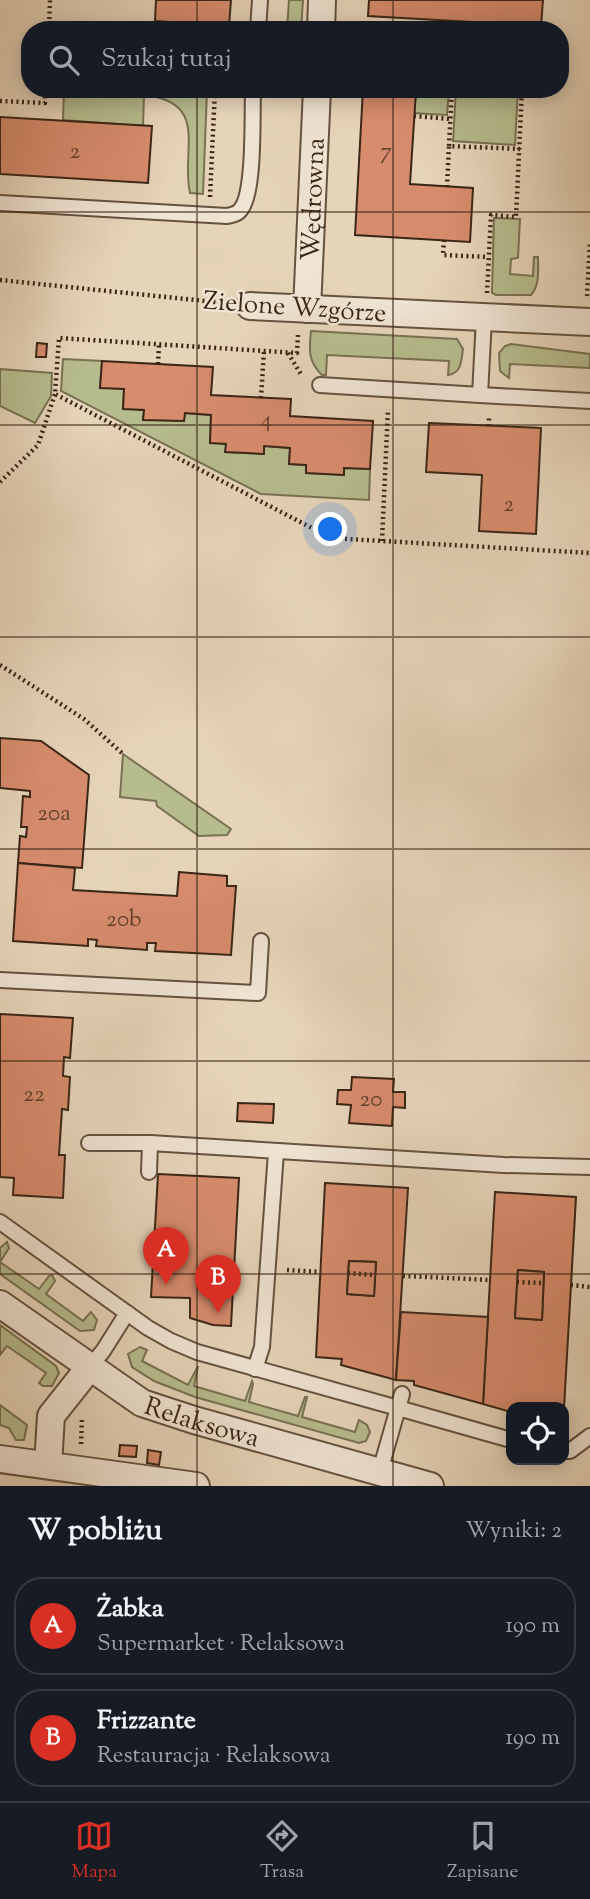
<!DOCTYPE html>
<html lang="pl">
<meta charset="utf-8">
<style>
body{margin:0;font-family:"Sorts Mill Goudy",serif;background:#242831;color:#f1f3f6}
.controls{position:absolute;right:21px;bottom:21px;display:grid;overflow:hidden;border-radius:14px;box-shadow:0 4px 18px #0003}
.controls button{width:63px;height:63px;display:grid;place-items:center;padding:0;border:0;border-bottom:2px solid #363941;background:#171b24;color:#f1f3f6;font:35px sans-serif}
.you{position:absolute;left:331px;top:530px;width:24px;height:24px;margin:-18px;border:5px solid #fff;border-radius:50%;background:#1a73e8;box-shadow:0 0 0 10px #1a73e833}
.badge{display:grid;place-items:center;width:46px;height:46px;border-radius:50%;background:#d93025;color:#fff;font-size:23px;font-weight:700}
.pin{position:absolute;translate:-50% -58px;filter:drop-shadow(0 2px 4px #0008)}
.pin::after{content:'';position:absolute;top:37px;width:24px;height:21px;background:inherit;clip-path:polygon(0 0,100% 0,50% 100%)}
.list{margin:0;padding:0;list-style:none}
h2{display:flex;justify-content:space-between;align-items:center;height:91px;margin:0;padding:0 28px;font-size:30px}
h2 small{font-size:23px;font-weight:400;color:#9ea1a6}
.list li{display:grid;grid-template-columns:46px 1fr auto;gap:21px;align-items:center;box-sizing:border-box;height:98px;margin:0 14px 14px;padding:0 14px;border:2px solid #363941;border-radius:28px}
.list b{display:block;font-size:26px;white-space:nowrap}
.list p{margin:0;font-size:23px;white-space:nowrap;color:#9ea1a6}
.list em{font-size:23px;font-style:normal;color:#9ea1a6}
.icon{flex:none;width:38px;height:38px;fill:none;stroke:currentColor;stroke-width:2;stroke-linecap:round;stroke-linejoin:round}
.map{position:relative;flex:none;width:590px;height:1486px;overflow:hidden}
.search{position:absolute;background:#171b24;box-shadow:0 4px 18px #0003;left:21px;right:21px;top:21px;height:77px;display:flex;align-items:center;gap:18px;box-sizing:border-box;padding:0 24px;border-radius:28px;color:#9ea1a6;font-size:26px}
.sheet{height:315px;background:#171b24}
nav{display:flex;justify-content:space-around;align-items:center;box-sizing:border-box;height:98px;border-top:2px solid #363941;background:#171b24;font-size:19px;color:#9ea1a6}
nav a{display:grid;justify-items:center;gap:4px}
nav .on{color:#d93025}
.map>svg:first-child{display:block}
.green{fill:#b6bc8e;stroke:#787152;stroke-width:2}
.building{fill:#d78c6e;stroke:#3a2616;stroke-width:2;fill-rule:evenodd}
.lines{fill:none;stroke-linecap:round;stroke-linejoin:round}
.lane-casing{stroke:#65523f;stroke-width:18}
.street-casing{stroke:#65523f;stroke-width:30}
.path{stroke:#3a2616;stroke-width:4.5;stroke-dasharray:2 3.5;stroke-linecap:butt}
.lane{stroke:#efe3d2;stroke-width:14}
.street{stroke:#efe3d2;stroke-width:26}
.grid{fill:none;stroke:#3a2616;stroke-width:2;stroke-opacity:0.55}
.labels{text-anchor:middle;stroke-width:5;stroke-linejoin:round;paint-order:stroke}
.number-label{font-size:23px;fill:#61402c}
.street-label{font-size:26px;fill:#3a2616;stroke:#efe3d2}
</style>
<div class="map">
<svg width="590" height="1486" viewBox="0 0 590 1486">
<rect width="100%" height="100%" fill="#e6d4b9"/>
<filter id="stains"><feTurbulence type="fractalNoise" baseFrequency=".00286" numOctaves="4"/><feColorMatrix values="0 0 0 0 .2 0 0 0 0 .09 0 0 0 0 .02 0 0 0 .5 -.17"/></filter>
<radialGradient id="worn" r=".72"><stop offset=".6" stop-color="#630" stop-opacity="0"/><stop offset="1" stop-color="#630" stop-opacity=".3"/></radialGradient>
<g class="green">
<polygon points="289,0 303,0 301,30 287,30"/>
<path d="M64,89L207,91L203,194L190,193C180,152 211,102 144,95L143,126L63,120Z"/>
<polygon points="436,89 449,89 447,115 414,113 416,91 436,91"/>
<polygon points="456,89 518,89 515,145 453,141"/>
<path d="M494,218L520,219L518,258L511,259L510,274L533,276L534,257H538C538,270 540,285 531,295H496L492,293Z"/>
<path d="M311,331L457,339L463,349C461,361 462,373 448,375L449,361L327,355L326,375H322C308,362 309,349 311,331Z"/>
<polygon points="511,344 590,354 590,368 510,364 509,378 500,371 499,353 505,346"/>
<polygon points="63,359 102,361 100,387 124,389 123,408 144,410 143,419 184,421 185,413 211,415 210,442 226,444 226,452 264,454 264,446 290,448 289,464 306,465 306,473 343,475 344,468 370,469 369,500 261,494 61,391"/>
<polygon points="0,369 52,373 51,396 35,423 0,406"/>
<polygon points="123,754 231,829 227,835 199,836 157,806 156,801 120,797"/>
<polygon points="7,1242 9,1248 0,1262 39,1289 49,1276 52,1275 55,1281 46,1294 83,1321 91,1312 97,1320 94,1330 80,1331 0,1274 0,1248"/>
<polygon points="0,1325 56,1366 59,1373 52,1386 43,1386 39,1383 46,1373 7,1346 0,1355"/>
<polygon points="140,1347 147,1350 142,1361 188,1385 198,1366 194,1386 245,1401 252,1381 253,1384 249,1402 298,1416 305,1397 307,1397 302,1417 355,1432 359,1420 367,1425 370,1432 366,1441 359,1443 195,1397 154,1381 132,1367 128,1354"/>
<polygon points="0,1405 27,1425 24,1440 16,1440 9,1428 0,1425"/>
</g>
<g class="building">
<polygon points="156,0 231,0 229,26 155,21"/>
<polygon points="369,0 543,0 541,26 368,16"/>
<polygon points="363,89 416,91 410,184 473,188 470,242 355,235"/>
<polygon points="0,117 152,126 148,183 0,174"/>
<polygon points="37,343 47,344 46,357 36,357"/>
<polygon points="102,361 213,367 211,395 291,399 290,416 373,421 370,469 344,468 344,475 306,473 306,465 289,464 290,448 264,446 264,454 225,452 226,444 210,443 211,415 185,413 184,421 143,420 144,410 123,409 124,389 100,388"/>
<polygon points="429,423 541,428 536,534 479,531 482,475 426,472"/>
<polygon points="0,738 41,741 89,775 82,868 18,863 20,836 26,837 27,827 21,827 23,796 30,797 30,791 0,788"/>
<polygon points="18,863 75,868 73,890 177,896 179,872 227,876 227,886 236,886 231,955 155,951 156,943 147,943 147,950 96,946 97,940 88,939 88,946 13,941"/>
<polygon points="0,1014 73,1018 70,1058 64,1057 63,1076 70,1077 68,1110 62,1109 59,1155 65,1155 63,1198 13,1195 14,1178 0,1177"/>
<polygon points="352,1077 394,1079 393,1092 405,1092 405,1108 393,1107 392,1126 349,1123 351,1105 337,1104 338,1090 351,1090"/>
<polygon points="238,1103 274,1104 273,1123 237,1121"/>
<polygon points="158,1174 239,1178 231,1326 213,1325 190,1318 190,1298 151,1297"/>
<path d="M325,1183L408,1188L396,1380L341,1365L342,1359L316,1357ZM349,1261L376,1262L374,1296L347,1294Z"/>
<path d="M495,1192L576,1197L564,1408L511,1407V1412L483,1404ZM518,1270L544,1272L542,1320L515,1318Z"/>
<polygon points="349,1261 376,1262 374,1296 347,1294"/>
<polygon points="518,1270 544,1272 542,1320 515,1318"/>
<polygon points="401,1312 488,1317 483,1404 414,1385 414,1381 396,1380"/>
<polygon points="120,1445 137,1446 136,1457 119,1456"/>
<polygon points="148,1450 161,1452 159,1465 147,1463"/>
</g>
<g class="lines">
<g class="lane-casing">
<g id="lane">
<polyline points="258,30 260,0"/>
<path d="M0,203L227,216C232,215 238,214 241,209C255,192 252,114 253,89"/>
<polyline points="484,318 480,395 590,401"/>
<polyline points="320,385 480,395"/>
<polyline points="0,980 258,993 261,941"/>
<polyline points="89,1143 150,1143"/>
<polyline points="149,1172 150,1143 504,1165 590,1167"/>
<polyline points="0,1222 148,1328 171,1341 197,1352 398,1408 402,1394"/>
<polyline points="89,1368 103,1351 127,1313"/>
<polyline points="255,1369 262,1347 276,1152"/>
<polyline points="564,1451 570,1451 590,1436"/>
<polyline points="380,1471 398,1408 511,1440"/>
</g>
</g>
<g class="street-casing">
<g id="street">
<polyline points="321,30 322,0"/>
<polyline points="250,306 590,322"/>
<path id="s1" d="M307,309L317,89"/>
<path id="s2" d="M0,1304L142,1403L194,1420L430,1486"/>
<polyline points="0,1459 196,1486"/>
<polyline points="48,1465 51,1416 89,1368"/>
</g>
</g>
<g class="path">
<polyline points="49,30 50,0"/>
<polyline points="452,89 449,146 520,149"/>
<polyline points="0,101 45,103 45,89"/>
<polyline points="414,116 451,119"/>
<polyline points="447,187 449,146"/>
<polyline points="210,197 215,89"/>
<polyline points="444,240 443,255 488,257"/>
<polyline points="0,280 225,303"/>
<polyline points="487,293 491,215 516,217 522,89"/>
<polyline points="587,296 590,243"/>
<polyline points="298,335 297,353 59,338 55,394 331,538 590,553"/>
<polyline points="288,353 302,376"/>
<polyline points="158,364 159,345"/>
<polyline points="261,398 264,351"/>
<polyline points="489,426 489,416"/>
<polyline points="0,482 38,445 55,394"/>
<polyline points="382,541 388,409"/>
<polyline points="0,665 84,719 123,754"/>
<polyline points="287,1270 321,1272"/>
<polyline points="348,1273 375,1275"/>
<polyline points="403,1276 490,1280"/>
<polyline points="517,1282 544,1283"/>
<polyline points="571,1285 590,1287"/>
<polyline points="81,1444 82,1418"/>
</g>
<use href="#lane" class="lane"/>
<use href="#street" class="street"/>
</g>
<path class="grid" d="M197,0V30M393,0V30M197,89V1486M393,89V1486M0,212H590M0,425H590M0,637H590M0,849H590M0,1061H590M0,1274H590"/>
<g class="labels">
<g class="number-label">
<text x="75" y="158">2</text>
<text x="386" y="158">7</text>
<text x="266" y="426">4</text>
<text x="509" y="511">2</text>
<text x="54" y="820">20a</text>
<text x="124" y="926">20b</text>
<text x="34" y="1101">22</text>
<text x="371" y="1106">20</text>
</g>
<g class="street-label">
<text dy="9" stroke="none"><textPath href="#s1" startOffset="110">Wędrowna</textPath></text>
<text transform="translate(295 306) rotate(4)" y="9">Zielone Wzgórze</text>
<text dy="9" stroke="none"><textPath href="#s2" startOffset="236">Relaksowa</textPath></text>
</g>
</g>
<rect width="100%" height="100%" filter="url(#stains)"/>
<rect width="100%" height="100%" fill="url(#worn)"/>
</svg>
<div class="controls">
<button><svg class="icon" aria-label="locate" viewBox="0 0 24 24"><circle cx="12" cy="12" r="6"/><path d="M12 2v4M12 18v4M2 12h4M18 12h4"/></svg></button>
</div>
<div class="you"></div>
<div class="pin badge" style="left:166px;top:1285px">A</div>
<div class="pin badge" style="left:218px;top:1313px">B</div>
<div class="search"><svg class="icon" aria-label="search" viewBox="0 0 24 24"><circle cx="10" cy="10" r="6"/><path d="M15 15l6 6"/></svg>Szukaj tutaj</div>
</div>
<section class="sheet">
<h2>W pobliżu<small>Wyniki: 2</small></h2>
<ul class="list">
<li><span class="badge">A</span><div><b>Żabka</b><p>Supermarket · Relaksowa</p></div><em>190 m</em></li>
<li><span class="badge">B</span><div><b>Frizzante</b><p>Restauracja · Relaksowa</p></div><em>190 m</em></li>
</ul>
</section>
<nav>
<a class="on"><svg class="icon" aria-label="map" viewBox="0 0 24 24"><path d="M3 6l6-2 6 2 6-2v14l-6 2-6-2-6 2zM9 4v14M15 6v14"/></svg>Mapa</a>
<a><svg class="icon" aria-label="directions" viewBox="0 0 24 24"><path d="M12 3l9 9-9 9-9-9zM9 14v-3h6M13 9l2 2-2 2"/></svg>Trasa</a>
<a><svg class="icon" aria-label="saved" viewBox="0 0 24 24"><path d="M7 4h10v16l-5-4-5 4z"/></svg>Zapisane</a>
</nav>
